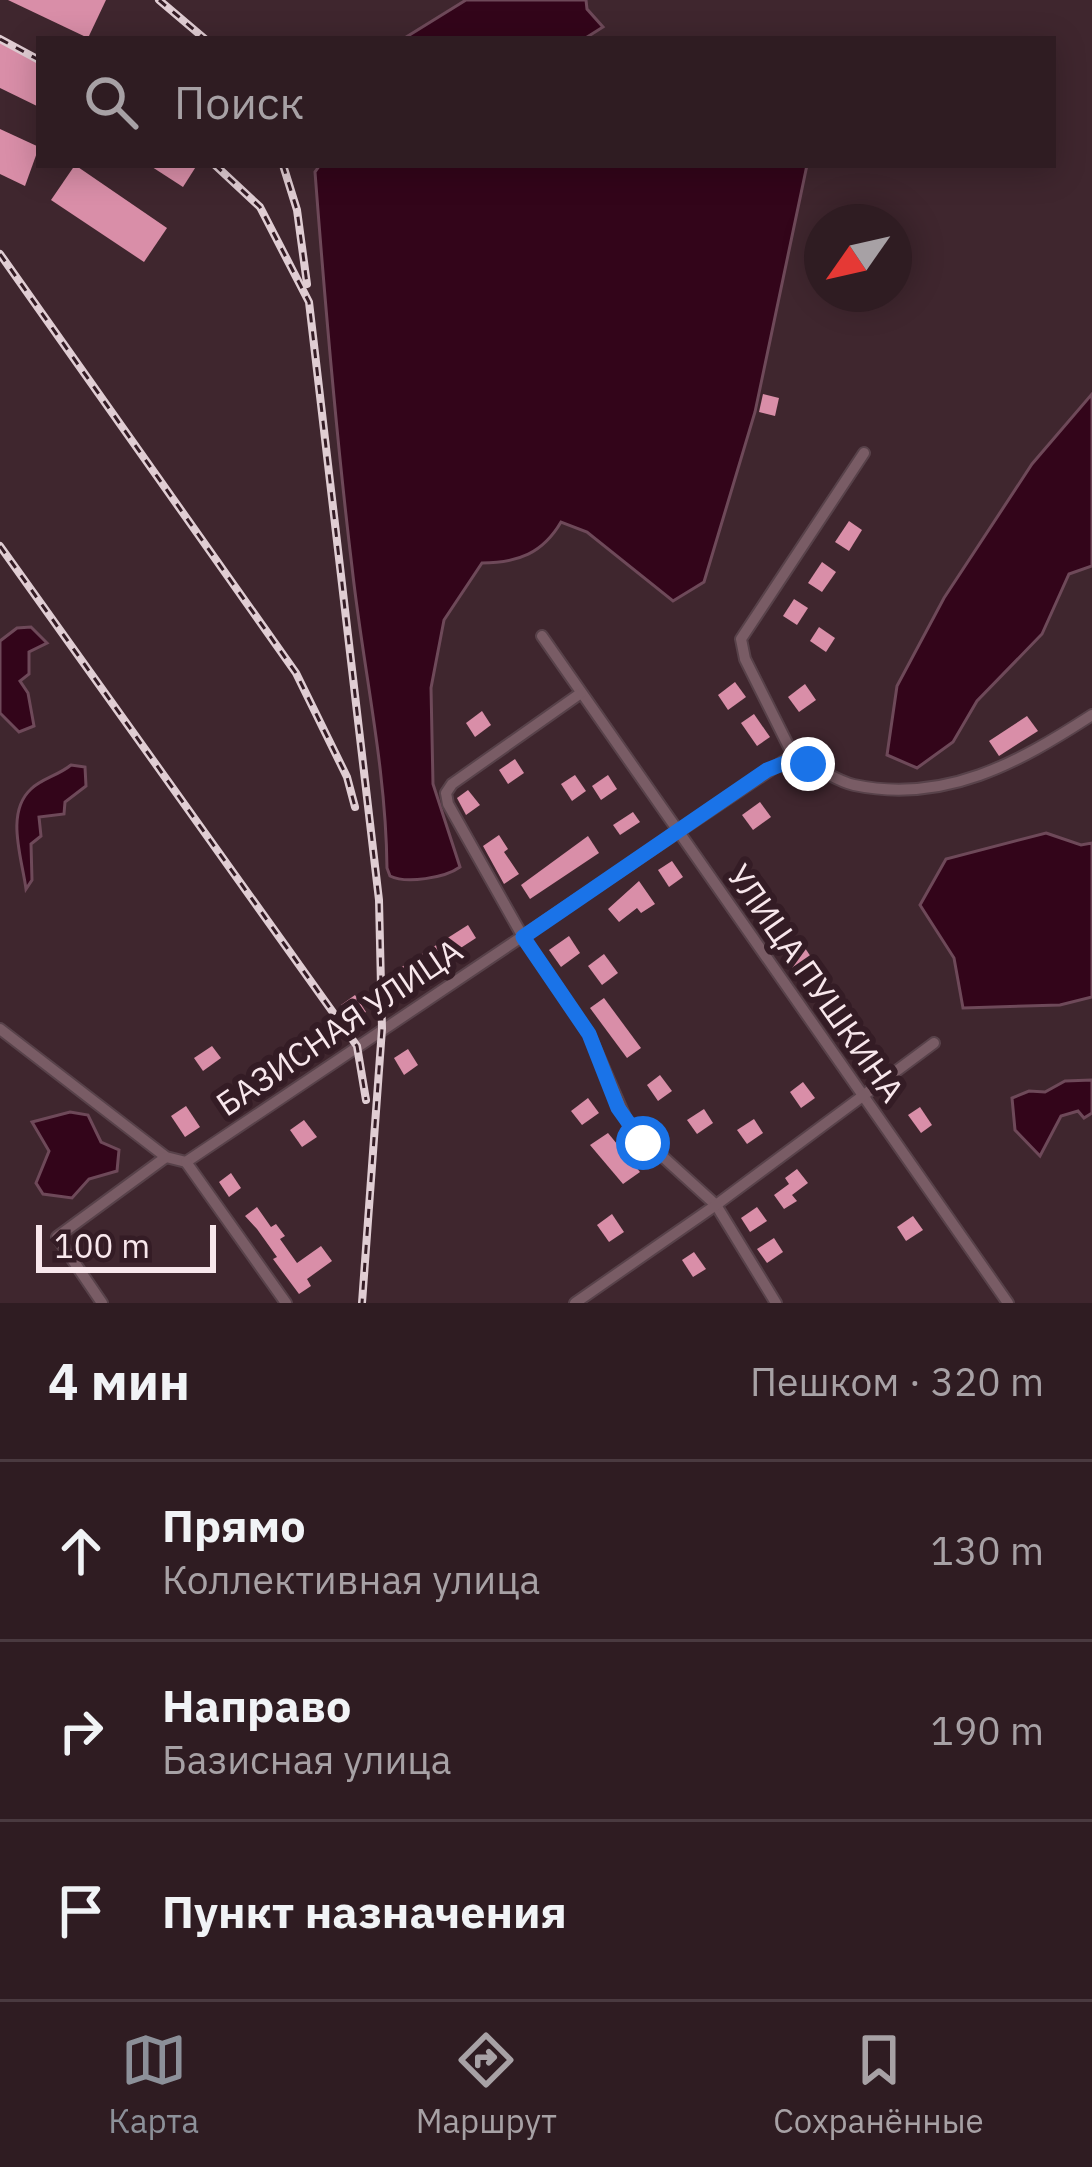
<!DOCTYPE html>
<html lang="ru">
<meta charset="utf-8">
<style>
body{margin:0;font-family:"IBM Plex Sans",sans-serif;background:#37252a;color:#f1f3f6}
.compass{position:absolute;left:804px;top:204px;width:108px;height:108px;border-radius:50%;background:#2f1c22;box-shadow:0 6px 30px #0003;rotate:236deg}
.scale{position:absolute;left:36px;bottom:30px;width:180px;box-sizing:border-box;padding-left:12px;border:6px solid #f8e7ec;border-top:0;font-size:33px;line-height:42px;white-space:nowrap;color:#f8e7ec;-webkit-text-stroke:9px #341c25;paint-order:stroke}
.stop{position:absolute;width:36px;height:36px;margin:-27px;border:9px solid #1a73e8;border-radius:50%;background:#fff}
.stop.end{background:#1a73e8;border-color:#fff;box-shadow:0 3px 12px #0008}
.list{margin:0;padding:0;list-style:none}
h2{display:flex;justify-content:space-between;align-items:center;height:156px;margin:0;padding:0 48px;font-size:51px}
h2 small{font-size:39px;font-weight:400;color:#a7a1a5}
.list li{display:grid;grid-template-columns:78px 1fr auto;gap:36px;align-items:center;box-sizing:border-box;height:180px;padding:0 48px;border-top:3px solid #4a3a40}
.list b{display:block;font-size:45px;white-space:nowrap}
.list p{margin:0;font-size:39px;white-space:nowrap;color:#a7a1a5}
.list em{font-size:39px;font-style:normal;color:#a7a1a5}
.icon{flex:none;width:66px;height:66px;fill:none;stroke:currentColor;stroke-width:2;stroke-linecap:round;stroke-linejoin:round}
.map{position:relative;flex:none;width:1092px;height:1303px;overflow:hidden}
.search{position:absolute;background:#2f1c22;box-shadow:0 6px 30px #0003;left:36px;right:36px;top:36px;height:132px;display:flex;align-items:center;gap:30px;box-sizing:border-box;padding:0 42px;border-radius:0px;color:#a7a1a5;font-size:45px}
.sheet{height:696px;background:#2f1c22}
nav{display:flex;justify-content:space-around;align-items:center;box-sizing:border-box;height:168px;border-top:3px solid #4a3a40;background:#2f1c22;font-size:33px;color:#a7a1a5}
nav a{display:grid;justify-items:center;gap:6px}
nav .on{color:#8c9099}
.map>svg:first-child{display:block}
.water{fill:#33051a;stroke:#6e4959;stroke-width:3}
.building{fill:#d98ea8}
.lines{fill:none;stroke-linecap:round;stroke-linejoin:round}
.minor-casing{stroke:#58424a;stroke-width:14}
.minor{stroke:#795c65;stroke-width:10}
.rail-casing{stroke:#e0cdd3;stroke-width:8}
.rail{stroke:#341c25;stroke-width:3;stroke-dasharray:9;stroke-linecap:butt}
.route{stroke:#1a73e8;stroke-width:15}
.labels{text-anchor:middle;stroke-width:12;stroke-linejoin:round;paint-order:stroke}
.street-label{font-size:33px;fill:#f8e7ec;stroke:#341c25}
</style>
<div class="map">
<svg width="1092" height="1303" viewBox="0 0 1092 1303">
<rect width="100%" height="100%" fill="#3f262e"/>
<g class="water">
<polygon points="466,0 586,0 587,9 603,27 584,39 403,39"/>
<path d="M320,165H807L755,412L704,582L673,601L587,532L561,522C543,553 518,563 482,563L444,620L431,688L433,784L460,867C445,878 406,884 390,876L387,868C386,766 363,668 352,567C336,435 325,303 315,172Z"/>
<polygon points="1092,394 1092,566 1069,574 1042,634 977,701 953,742 917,768 887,755 897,686 944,598 1032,464"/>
<polygon points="31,627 47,643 29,652 29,674 20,681 28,693 34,726 19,732 0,713 0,641 17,628"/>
<path d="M71,765L85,767L86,786L65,802L64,814L39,817L41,836L31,844L32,880L26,889C22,858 5,813 31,789C41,779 59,775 71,765Z"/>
<polygon points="1046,833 1081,845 1092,843 1092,997 1060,1005 963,1008 954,958 920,905 946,859"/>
<polygon points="1092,1080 1092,1113 1084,1118 1078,1111 1061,1116 1040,1156 1015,1130 1012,1098 1029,1091 1045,1092 1065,1081"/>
<polygon points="70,1112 88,1115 101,1142 119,1150 117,1171 89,1179 72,1198 43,1194 36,1183 49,1151 32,1122"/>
</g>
<g class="building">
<polygon points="8,0 106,0 88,38"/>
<polygon points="0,38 39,56 39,107 0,88"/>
<polygon points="0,129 39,147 25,186 0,174"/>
<polygon points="75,165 167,228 144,262 51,200"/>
<polygon points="149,165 197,165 183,187"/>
<polygon points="763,394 779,398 775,416 759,412"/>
<polygon points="849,521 862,530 849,551 835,542"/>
<polygon points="822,562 836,572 822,592 808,583"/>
<polygon points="794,599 808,608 797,625 783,616"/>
<polygon points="819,627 835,638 826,652 810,641"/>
<polygon points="735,682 746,697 728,710 718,695"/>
<polygon points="805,684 816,700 799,712 788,697"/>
<polygon points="482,711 491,725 475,737 466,723"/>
<polygon points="754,714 770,737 757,746 741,723"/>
<polygon points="1027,716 1038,731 999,756 989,741"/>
<polygon points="515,759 524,773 508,784 499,770"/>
<polygon points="575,775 586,791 572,801 561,784"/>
<polygon points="608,775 617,789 601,800 592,786"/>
<polygon points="468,790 480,805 466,815 457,798"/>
<polygon points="760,802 771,817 753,830 742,815"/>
<polygon points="633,812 640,822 620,835 613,825"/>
<polygon points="499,835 508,849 504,852 519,874 504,884 483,846"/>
<polygon points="588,836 599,853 530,899 521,885"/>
<polygon points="672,861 683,877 669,887 658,870"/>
<polygon points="639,881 655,904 641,913 637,908 619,922 608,909"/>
<polygon points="784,918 792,929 775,942 766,930"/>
<polygon points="468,925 476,938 396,990 386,977"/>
<polygon points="569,936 580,953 561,967 549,950"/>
<polygon points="805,948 813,960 796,973 787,961"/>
<polygon points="604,954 618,973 602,985 588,966"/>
<polygon points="355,995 366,1012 352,1021 341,1005"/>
<polygon points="837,995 846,1006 828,1019 819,1007"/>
<polygon points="604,998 641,1048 627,1058 590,1008"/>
<polygon points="212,1046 221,1058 203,1071 194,1058"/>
<polygon points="408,1049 418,1065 404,1075 394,1058"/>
<polygon points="660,1075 672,1091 658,1101 647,1085"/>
<polygon points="803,1082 815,1098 801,1108 790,1092"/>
<polygon points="588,1098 599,1113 582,1125 571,1111"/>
<polygon points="186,1106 200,1127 185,1137 171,1116"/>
<polygon points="920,1107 932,1125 921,1133 908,1115"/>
<polygon points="704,1109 713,1123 697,1134 687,1120"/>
<polygon points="754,1119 763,1133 747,1144 737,1130"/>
<polygon points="304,1120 317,1137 302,1147 290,1130"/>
<polygon points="608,1133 640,1172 623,1184 590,1145"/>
<polygon points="797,1169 808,1183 792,1195 797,1201 784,1209 774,1195 789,1184 785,1178"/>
<polygon points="231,1173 241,1188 229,1197 219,1182"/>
<polygon points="257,1207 271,1227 276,1224 285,1236 280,1239 297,1263 321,1246 332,1261 307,1279 311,1286 299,1294 273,1259 277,1257 257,1229 245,1216"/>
<polygon points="757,1207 767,1221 750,1232 741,1218"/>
<polygon points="612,1214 624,1232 609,1242 597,1225"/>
<polygon points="913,1216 923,1230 906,1241 897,1227"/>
<polygon points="774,1238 783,1252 767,1263 757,1249"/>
<polygon points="694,1252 706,1269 693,1277 682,1260"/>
</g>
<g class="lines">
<g class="minor-casing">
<g id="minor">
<polyline points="542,636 1008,1303"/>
<polyline points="581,693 452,784 446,793 448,804 523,937 589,1034 629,1126 716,1205 776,1303"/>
<polyline points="795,759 745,659 741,639 864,453"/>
<polyline points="0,1029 166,1157 186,1162"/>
<path d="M186,1162L784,761C809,757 830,780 854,785C945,804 1018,763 1092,715"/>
<polyline points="186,1162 286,1303"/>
<polyline points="102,1303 57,1237 166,1157"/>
<polyline points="575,1303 716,1205 934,1043"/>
</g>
</g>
<use href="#minor" class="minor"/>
<g class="rail-casing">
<g id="rail">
<polyline points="159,0 205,39"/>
<polyline points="0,39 39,60"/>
<polyline points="215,165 260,207 309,302 379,900 382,1029 362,1303"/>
<polyline points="283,165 297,210 307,284"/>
<polyline points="0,254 296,673 347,777 355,807"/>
<polyline points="0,546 357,1046 366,1100"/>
</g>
</g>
<use href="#rail" class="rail"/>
</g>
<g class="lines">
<polyline class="route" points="643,1143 618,1108 589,1034 523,937 767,770 795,759 808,764"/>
</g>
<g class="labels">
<g class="street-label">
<text transform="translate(816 983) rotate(55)" y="12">УЛИЦА ПУШКИНА</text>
<text transform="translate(339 1027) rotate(-34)" y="12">БАЗИСНАЯ УЛИЦА</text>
</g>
</g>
</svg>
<svg class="compass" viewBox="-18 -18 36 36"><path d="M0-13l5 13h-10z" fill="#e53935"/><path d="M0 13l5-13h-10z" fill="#a7a1a5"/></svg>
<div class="scale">100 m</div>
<div class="stop" style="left:643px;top:1143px"></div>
<div class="stop end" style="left:808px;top:764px"></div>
<div class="search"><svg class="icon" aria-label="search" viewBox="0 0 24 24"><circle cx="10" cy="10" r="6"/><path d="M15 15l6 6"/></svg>Поиск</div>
</div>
<section class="sheet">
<h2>4 мин<small>Пешком · 320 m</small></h2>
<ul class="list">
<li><svg class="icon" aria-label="ahead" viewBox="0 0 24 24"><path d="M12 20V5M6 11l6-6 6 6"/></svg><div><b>Прямо</b><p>Коллективная улица</p></div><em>130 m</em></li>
<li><svg class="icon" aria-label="right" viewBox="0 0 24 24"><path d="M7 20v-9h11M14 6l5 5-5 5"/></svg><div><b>Направо</b><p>Базисная улица</p></div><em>190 m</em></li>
<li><svg class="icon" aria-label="arrive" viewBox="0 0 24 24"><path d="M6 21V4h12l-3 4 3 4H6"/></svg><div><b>Пункт назначения</b></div></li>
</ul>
</section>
<nav>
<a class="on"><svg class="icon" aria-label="map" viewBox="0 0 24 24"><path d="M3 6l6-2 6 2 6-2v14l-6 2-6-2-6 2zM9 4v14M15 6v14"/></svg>Карта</a>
<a><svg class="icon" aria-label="directions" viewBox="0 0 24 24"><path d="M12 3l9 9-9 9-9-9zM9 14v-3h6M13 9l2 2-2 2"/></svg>Маршрут</a>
<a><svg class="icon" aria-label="saved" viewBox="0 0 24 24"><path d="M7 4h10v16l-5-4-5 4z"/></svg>Сохранённые</a>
</nav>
